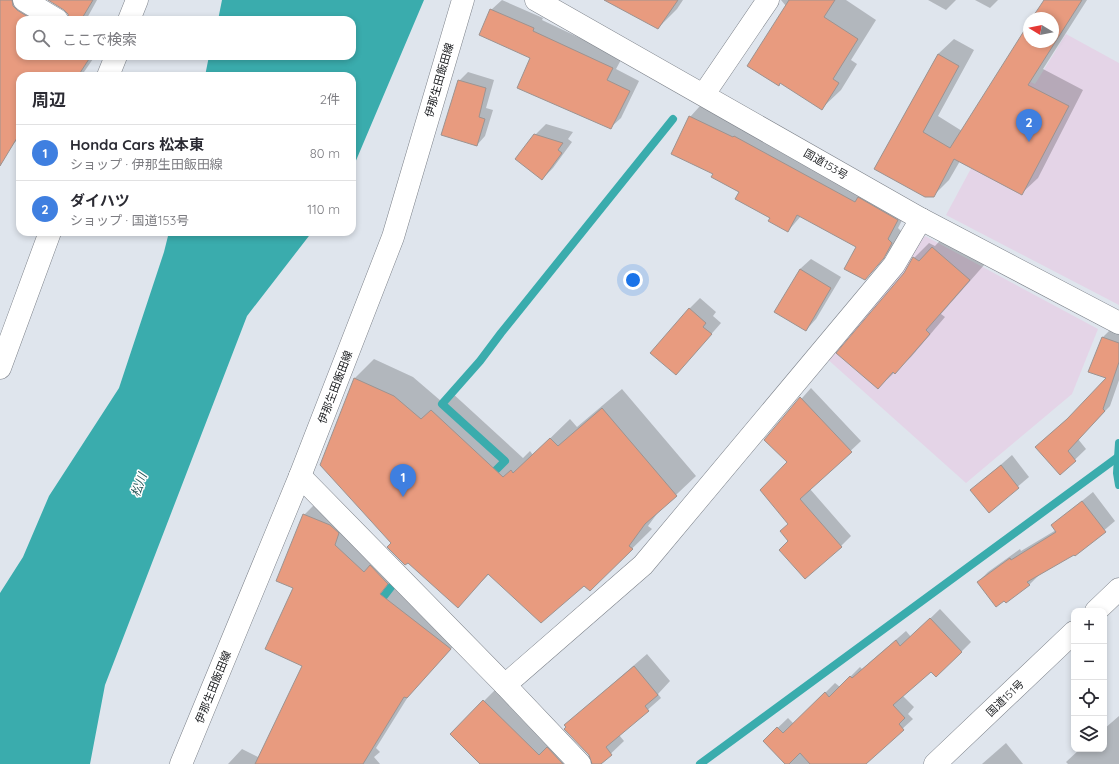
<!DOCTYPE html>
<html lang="ja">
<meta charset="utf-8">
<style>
body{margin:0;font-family:Quicksand,"Noto Sans JP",sans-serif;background:#f7f7f7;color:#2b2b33}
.controls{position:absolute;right:12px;bottom:12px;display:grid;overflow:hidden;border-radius:8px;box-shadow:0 2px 6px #0003}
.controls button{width:36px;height:36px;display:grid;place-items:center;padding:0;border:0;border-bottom:1px solid #e1e1e2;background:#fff;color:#2b2b33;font:20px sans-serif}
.compass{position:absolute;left:1023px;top:12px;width:36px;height:36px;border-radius:50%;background:#fff;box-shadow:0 2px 6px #0003;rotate:280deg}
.you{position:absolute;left:633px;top:280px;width:14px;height:14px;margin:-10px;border:3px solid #fff;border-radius:50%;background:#1a73e8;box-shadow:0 0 0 6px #1a73e833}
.badge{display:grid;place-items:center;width:26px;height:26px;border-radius:50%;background:#c5354b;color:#fff;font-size:13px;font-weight:700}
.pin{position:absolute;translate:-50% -33px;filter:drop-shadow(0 1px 2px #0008)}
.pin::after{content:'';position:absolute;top:21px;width:14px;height:12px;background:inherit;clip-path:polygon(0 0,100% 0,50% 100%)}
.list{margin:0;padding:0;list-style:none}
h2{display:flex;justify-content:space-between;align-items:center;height:52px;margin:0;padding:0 16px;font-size:17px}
h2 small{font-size:13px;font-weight:400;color:#7c7c81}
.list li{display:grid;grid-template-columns:26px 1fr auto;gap:12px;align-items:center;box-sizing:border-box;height:56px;padding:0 16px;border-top:1px solid #e1e1e2}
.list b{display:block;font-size:15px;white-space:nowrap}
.list p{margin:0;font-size:13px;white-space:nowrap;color:#7c7c81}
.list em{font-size:13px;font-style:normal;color:#7c7c81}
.icon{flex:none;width:22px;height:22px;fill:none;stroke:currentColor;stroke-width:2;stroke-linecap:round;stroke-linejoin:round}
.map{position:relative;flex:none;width:1119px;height:764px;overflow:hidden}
.search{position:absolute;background:#fff;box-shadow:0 2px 6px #0003;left:16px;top:16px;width:340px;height:44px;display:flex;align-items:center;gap:10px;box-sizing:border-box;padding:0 14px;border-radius:12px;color:#7c7c81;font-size:15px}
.panel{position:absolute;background:#fff;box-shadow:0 2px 6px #0003;left:16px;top:72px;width:340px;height:164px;border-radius:12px}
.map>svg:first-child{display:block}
.commercial{fill:#e4d4e7}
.water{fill:#3aacad}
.shadow{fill:#0003}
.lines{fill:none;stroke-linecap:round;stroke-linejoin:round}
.stream{stroke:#3aacad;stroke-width:8}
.building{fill:#e89b7f;stroke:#9d9390}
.street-casing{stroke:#7d828a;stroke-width:23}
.primary-casing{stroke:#7d828a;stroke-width:23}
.highway-casing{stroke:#7d828a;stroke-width:23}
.street{stroke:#fff;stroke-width:22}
.primary{stroke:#fff;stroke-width:22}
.highway{stroke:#fff;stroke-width:22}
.labels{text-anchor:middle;stroke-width:3;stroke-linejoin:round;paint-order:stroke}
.street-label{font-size:11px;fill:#191b1e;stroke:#fff}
.water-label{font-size:12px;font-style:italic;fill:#2a5a5b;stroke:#fff}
</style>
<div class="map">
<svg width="1119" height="764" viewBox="0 0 1119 764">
<rect width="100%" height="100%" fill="#dfe5ed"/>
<g class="commercial">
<polygon points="1066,34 1119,63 1119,305 946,215 1020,77 1035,84"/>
<polygon points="925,236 1098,329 1072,394 966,483 825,357"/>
</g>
<g class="water">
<polygon points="222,0 424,0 352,170 352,76 205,76 209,56 352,56 352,20 218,20"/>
<polygon points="169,232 312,232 247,316 105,685 90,764 0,764 0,593 23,557 49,496 119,388 164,252"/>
</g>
<g class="shadow">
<polygon points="0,0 33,0 68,20 20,20 20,56 95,56 84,72 90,76 20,76 20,137 11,146 0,139"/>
<polygon points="50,0 97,0 86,20 70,20 69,14 64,9"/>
<polygon points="502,0 543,18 542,20 622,58 616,69 639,81 621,118 610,128 532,57 491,10"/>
<polygon points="606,0 683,0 677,9 658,28"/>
<polygon points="781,0 846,0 876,20 851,60 857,64 841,90 822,108 781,82 778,85 786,6"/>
<polygon points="928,0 956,0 946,10"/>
<polygon points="975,0 998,0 990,8"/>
<polygon points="1045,0 1087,0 1043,69 1083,90 1038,178 1022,193 960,161 949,180 933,196 875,168 938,54 954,39 974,50 938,116 962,131 1029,25 1029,42 1053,42 1053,18 1033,18"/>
<polygon points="468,72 494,80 486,108 493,110 485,136 477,145 459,81"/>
<polygon points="700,106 908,209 898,228 902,232 894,246 865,279 857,247 801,216 788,231 740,192 714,173 690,117"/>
<polygon points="546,124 573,132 568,139 572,142 553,168 542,179 535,135"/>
<polygon points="948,232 985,264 941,314 945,317 911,357 878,388 904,274 914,258 929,243 935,246"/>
<polygon points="811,259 841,277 816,319 806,330 800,269"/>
<polygon points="700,298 716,312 713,316 721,323 686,363 689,309"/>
<polygon points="1114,326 1119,328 1119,380 1110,406 1078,439 1086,449 1060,474 1036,447 1077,410 1108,378 1090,372 1103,337"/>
<polygon points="374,359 413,377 441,401 451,392 523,458 530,451 533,455 570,419 577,427 622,389 696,476 659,511 648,526 652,529 590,590 584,584 489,574 458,606 392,543 321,465 355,378"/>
<polygon points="811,388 861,441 810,489 851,536 841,546 789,541 788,462 765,440"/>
<polygon points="1012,455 1029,477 989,511 972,490"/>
<polygon points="1093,492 1115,521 1075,555 1074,553 1039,575 1029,585 978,582 988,572 1020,549 1021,551 1056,530 1052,525"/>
<polygon points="317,502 463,636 411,692 376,748 380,752 374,757 380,764 228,764 242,749 260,758 303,666 294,587 304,515"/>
<polygon points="940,609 971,642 961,652 931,670 902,695 914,707 908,714 913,719 864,764 785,764 764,741 788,718 794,724 835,683 840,687 860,667 862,669 906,631 911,637"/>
<polygon points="647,654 670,681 658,694 661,698 619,735 624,741 600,764 482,764 451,734 497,688 590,764 593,764 593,760 566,729 567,727 565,725"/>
<polygon points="1119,716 1119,764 1068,764 1066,762 1080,749 1104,749 1104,729"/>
<polygon points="1006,743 1023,764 982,764"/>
</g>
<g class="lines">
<g class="stream">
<polyline points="1119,443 1117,473 1119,485"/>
<polyline points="488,478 505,461 442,404 480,361 501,333 673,119"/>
<polyline points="377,605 391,587"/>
<polyline points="700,764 1118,457"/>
</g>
</g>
<g class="building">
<polygon points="0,0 12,0 13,6 17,10 33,20 20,20 20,56 85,56 89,59 78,76 20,76 20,133 0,166"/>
<polygon points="48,0 93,0 81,20 69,20 68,14 64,10"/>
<polygon points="604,0 678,0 658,29"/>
<polygon points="789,0 835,0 824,17 858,39 833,79 839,83 822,110 780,83 779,86 747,66"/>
<polygon points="1044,0 1082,0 1028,85 1069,106 1022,195 954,159 934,197 925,197 874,169 938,54 959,66 923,132 950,148 1029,23 1029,42 1053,42 1053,18 1032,18"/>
<polygon points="490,9 534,28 533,31 613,68 607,80 630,91 611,129 517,88 530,58 479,35"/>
<polygon points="458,80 486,88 479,117 485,119 477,146 441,135"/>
<polygon points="689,116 733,137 734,136 855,202 858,197 898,220 888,239 892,243 884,258 865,280 844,269 856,247 797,215 788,232 768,221 770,218 735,199 739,192 711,177 713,174 671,154"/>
<polygon points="534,134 563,143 558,150 562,153 542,180 515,159"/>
<polygon points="932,247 970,280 926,330 930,334 895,374 893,372 878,389 836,353 904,273 913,257 919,261"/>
<polygon points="800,269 831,288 806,331 774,312"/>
<polygon points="689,308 706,323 703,327 712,334 676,375 650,353"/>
<polygon points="1102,337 1119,343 1119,362 1103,409 1105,411 1068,451 1076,461 1060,475 1035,447 1067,419 1106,378 1088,372"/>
<polygon points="354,378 394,396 421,419 431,410 503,477 511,470 513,473 550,438 558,446 602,408 677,496 645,524 629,546 633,549 590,591 584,586 541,623 488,574 458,608 408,563 405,565 387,547 391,543 320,465"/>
<polygon points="800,397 852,452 800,499 842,547 805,579 779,550 788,541 780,531 788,524 760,490 787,462 764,440"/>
<polygon points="1001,465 1019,488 989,513 970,490"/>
<polygon points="1082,501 1106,532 1075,556 1074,555 1027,582 1030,585 1006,603 1004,601 996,607 977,582 1010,558 1011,560 1056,532 1051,525"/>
<polygon points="303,514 330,525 339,533 335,545 364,572 370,565 388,584 380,594 451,649 407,698 404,697 363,764 255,764 302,666 265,649 293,588 276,581"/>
<polygon points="930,618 962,652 936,677 931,672 893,705 905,718 899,724 904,730 866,764 810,764 800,753 789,764 785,764 763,741 777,727 783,733 825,692 829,697 850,676 852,678 896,640 900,646"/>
<polygon points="634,666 658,695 645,706 649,711 606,747 612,755 601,764 592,764 589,755 564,729 566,727 564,725"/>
<polygon points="483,700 539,755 547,747 563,764 480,764 450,734"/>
</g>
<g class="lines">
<g class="street-casing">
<g id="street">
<polyline points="24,0 57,20"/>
<polyline points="129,20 137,0"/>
<polyline points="108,76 116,56"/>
<polyline points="704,94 768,0"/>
<polyline points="0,368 50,232"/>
<polyline points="300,476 505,685 580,764"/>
<polyline points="505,685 643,565 894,265 921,219"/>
</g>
</g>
<g class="primary-casing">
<polyline id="primary" points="181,764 300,476 393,237 463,0"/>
</g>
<g class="highway-casing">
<g id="highway">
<polyline points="536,0 921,219 1119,323"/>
<polyline points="1096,611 1119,589"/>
<polyline points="935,764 1074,632"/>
</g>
</g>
<use href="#street" class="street"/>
<use href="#primary" class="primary"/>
<use href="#highway" class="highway"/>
</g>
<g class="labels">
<g class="street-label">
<text transform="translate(439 80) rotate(-74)" y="4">伊那生田飯田線</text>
<text transform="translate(826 164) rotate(30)" y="4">国道153号</text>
<text transform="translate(335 387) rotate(-69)" y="4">伊那生田飯田線</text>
<text transform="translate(213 687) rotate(-68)" y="4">伊那生田飯田線</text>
<text transform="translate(1005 698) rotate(-44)" y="4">国道151号</text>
</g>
<g class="water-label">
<text transform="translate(139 485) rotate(-70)" y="4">松川</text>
</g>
</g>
</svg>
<div class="controls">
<button>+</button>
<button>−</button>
<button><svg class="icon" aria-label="locate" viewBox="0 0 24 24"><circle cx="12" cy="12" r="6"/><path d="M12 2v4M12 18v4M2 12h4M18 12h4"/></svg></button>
<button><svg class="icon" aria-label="layers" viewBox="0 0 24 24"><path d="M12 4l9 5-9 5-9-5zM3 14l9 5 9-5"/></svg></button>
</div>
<svg class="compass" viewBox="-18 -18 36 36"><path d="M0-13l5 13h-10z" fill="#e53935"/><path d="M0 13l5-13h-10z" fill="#7c7c81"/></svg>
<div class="you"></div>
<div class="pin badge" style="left:403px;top:497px;background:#3f7fe0">1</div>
<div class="pin badge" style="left:1029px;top:142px;background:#3f7fe0">2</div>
<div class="search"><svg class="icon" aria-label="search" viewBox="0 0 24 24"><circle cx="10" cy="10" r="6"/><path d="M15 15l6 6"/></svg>ここで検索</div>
<section class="panel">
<h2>周辺<small>2件</small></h2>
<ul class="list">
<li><span class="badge" style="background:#3f7fe0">1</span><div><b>Honda Cars 松本東</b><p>ショップ · 伊那生田飯田線</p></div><em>80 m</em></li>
<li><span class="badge" style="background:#3f7fe0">2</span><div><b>ダイハツ</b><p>ショップ · 国道153号</p></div><em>110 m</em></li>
</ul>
</section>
</div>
